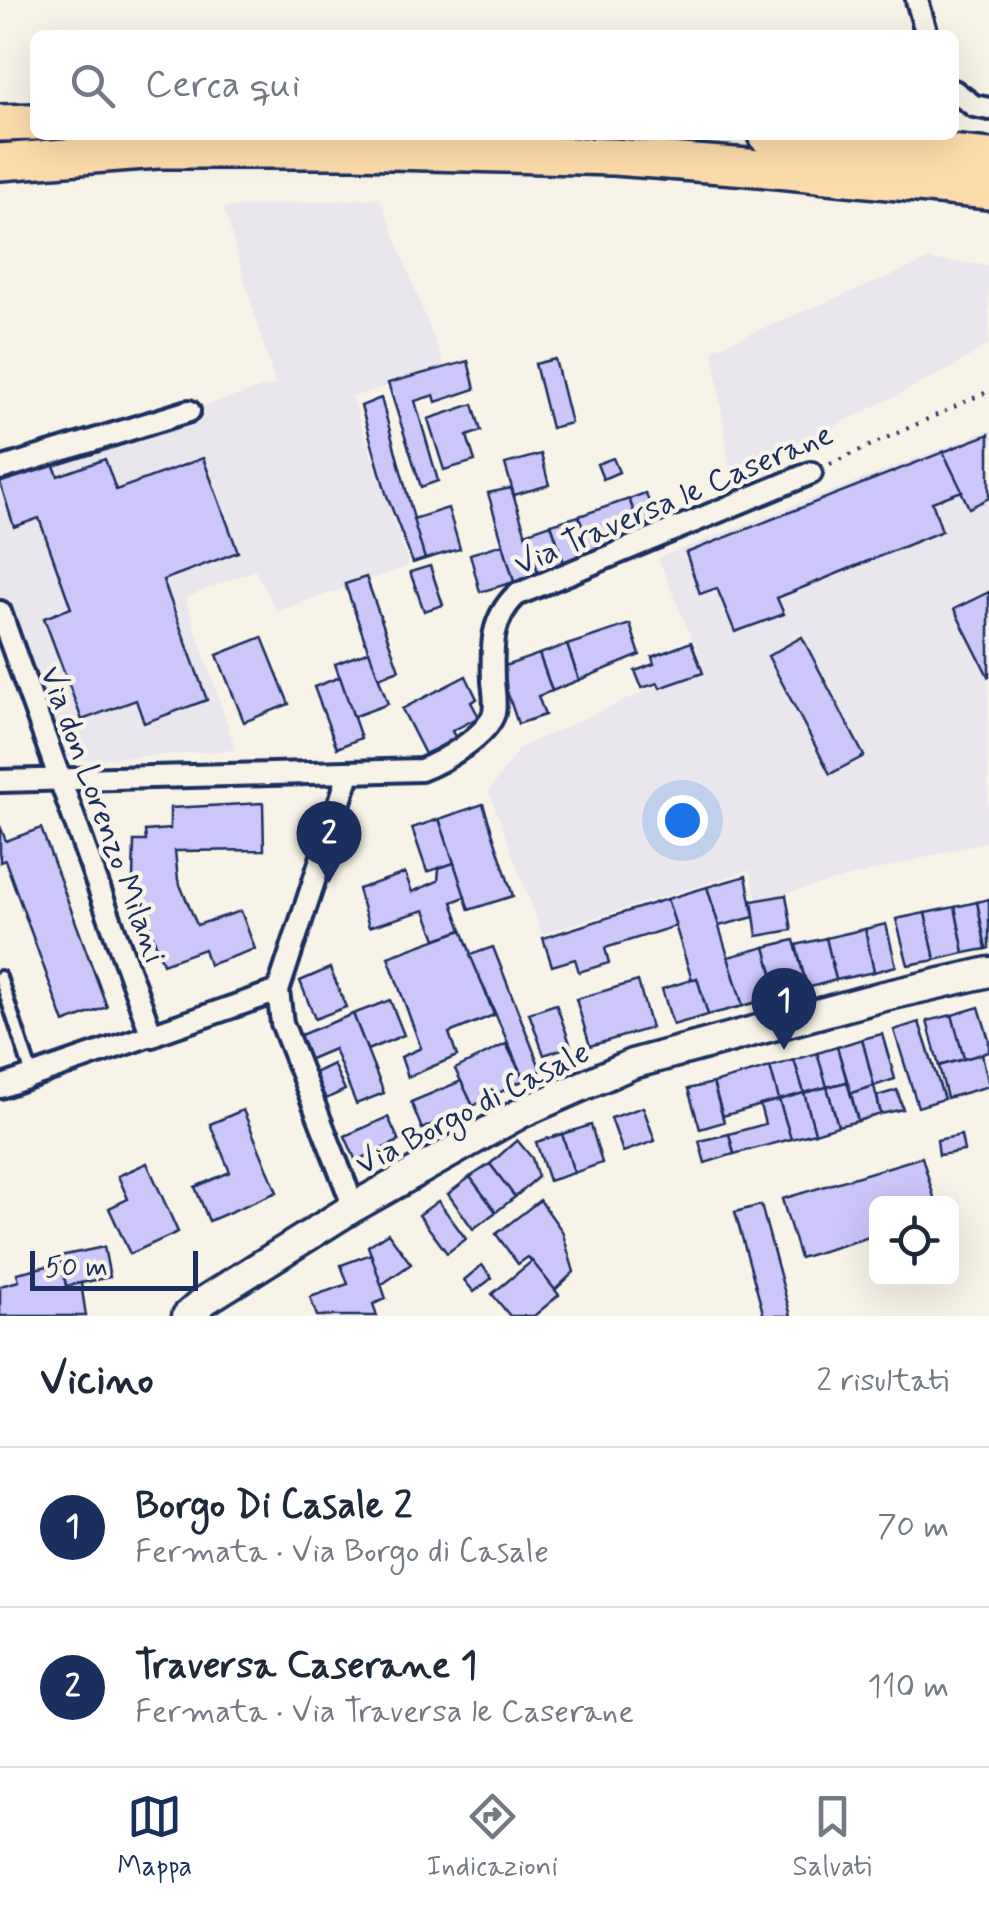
<!DOCTYPE html>
<html lang="it">
<meta charset="utf-8">
<style>
body{margin:0;font-family:Mynerve,sans-serif;background:#f2f2f3;color:#1f2937}
.controls{position:absolute;right:30px;bottom:30px;display:grid;overflow:hidden;border-radius:15px;box-shadow:0 10px 40px #0002}
.controls button{width:90px;height:90px;display:grid;place-items:center;padding:0;border:0;border-bottom:2px solid #e0e1e3;background:#fff;color:#1f2937;font:50px sans-serif}
.scale{position:absolute;left:30px;bottom:25px;width:168px;box-sizing:border-box;padding-left:10px;border:5px solid #1b2f5e;border-top:0;font-size:28px;line-height:35px;white-space:nowrap;color:#1b2f5e;-webkit-text-stroke:8px #f7f3e8;paint-order:stroke}
.you{position:absolute;left:682px;top:820px;width:35px;height:35px;margin:-25px;border:8px solid #fff;border-radius:50%;background:#1a73e8;box-shadow:0 0 0 15px #1a73e833}
.badge{display:grid;place-items:center;width:65px;height:65px;border-radius:50%;background:#1b2f5e;color:#fff;font-size:32px;font-weight:700}
.pin{position:absolute;translate:-50% -82px;filter:drop-shadow(0 2px 5px #0008)}
.pin::after{content:'';position:absolute;top:52px;width:35px;height:30px;background:inherit;clip-path:polygon(0 0,100% 0,50% 100%)}
.list{margin:0;padding:0;list-style:none}
h2{display:flex;justify-content:space-between;align-items:center;height:130px;margin:0;padding:0 40px;font-size:42px}
h2 small{font-size:32px;font-weight:400;color:#747a83}
.list li{display:grid;grid-template-columns:65px 1fr auto;gap:30px;align-items:center;box-sizing:border-box;height:160px;padding:0 40px;border-top:2px solid #e0e1e3}
.list b{display:block;font-size:38px;white-space:nowrap}
.list p{margin:0;font-size:32px;white-space:nowrap;color:#747a83}
.list em{font-size:32px;font-style:normal;color:#747a83}
.icon{flex:none;width:55px;height:55px;fill:none;stroke:currentColor;stroke-width:2;stroke-linecap:round;stroke-linejoin:round}
.map{position:relative;flex:none;width:989px;height:1316px;overflow:hidden}
.search{position:absolute;background:#fff;box-shadow:0 10px 40px #0002;left:30px;right:30px;top:30px;height:110px;display:flex;align-items:center;gap:25px;box-sizing:border-box;padding:0 35px;border-radius:15px;color:#747a83;font-size:38px}
.sheet{height:450px;background:#fff}
nav{display:flex;justify-content:space-around;align-items:center;box-sizing:border-box;height:140px;border-top:2px solid #e0e1e3;background:#fff;font-size:28px;color:#747a83}
nav a{display:grid;justify-items:center;gap:5px}
nav .on{color:#1b2f5e}
.map>svg:first-child{display:block}
.built{fill:#eae6ed}
.building{fill:#ccc6f9;stroke:#1b2f5e;stroke-width:2.5}
.lines{fill:none;stroke-linecap:round;stroke-linejoin:round}
.lane-casing{stroke:#1b2f5e;stroke-width:18}
.street-casing{stroke:#1b2f5e;stroke-width:28}
.secondary-casing{stroke:#1b2f5e;stroke-width:35}
.highway-casing{stroke:#1b2f5e;stroke-width:42}
.path{stroke:#1b2f5e;stroke-width:4;stroke-dasharray:2.5 8;stroke-linecap:butt}
.lane{stroke:#f7f3e8;stroke-width:10}
.street{stroke:#f7f3e8;stroke-width:20}
.secondary{stroke:#f7f3e8;stroke-width:28}
.highway{stroke:#fddcac;stroke-width:35}
.labels{text-anchor:middle;stroke-width:9;stroke-linejoin:round;paint-order:stroke}
.street-label{font-size:32px;fill:#1b2f5e;stroke:#f7f3e8}
</style>
<div class="map">
<svg width="989" height="1316" viewBox="0 0 989 1316">
<rect width="100%" height="100%" fill="#f7f3e8"/>
<filter id="ink" filterUnits="userSpaceOnUse"><feTurbulence type="fractalNoise" baseFrequency=".01" numOctaves="2"/><feDisplacementMap in="SourceGraphic" scale="20" xChannelSelector="R" yChannelSelector="G"/><feConvolveMatrix kernelMatrix="1 2 1 2 8 2 1 2 1" color-interpolation-filters="sRGB"/></filter>
<g filter="url(#ink)">
<g class="built">
<polygon points="380,198 445,368 352,397 409,566 277,611 255,570 185,598 236,750 54,762 0,612 0,469 275,384 224,208"/>
<polygon points="929,260 989,265 989,344 948,370 773,457 780,486 735,505 713,349"/>
<polygon points="989,430 988,841 757,901 750,870 542,934 489,791 519,748 703,665 658,558"/>
</g>
<g class="building">
<polygon points="555,359 571,423 551,428 535,364"/>
<polygon points="468,361 475,389 436,402 434,395 415,401 438,481 421,487 388,383"/>
<polygon points="381,398 425,559 413,563 386,493 361,406"/>
<polygon points="473,404 481,431 467,436 475,461 444,470 428,419"/>
<polygon points="989,434 989,498 969,508 943,452"/>
<polygon points="943,452 962,491 932,502 942,531 777,598 784,614 735,632 717,588 700,594 686,553"/>
<polygon points="541,454 549,485 514,495 505,464"/>
<polygon points="203,458 238,552 163,580 207,700 144,723 136,700 82,720 44,618 71,608 39,518 14,527 0,482 53,463 58,476 105,459 116,490"/>
<polygon points="613,458 619,472 603,479 597,464"/>
<polygon points="511,488 539,575 514,582 488,493"/>
<polygon points="645,493 657,517 641,530 629,499"/>
<polygon points="629,499 641,530 591,557 579,516"/>
<polygon points="448,508 460,549 425,559 413,519"/>
<polygon points="579,516 591,557 565,566 551,524"/>
<polygon points="551,524 565,566 539,575 525,533"/>
<polygon points="503,544 514,582 480,592 470,554"/>
<polygon points="430,566 443,605 424,611 410,572"/>
<polygon points="366,577 399,670 378,678 345,584"/>
<polygon points="989,592 989,678 954,609"/>
<polygon points="630,624 640,655 579,680 567,645"/>
<polygon points="262,637 289,704 244,722 217,655"/>
<polygon points="802,637 864,756 830,774 768,656"/>
<polygon points="691,642 703,673 660,688 658,683 642,688 635,671 654,664 652,657"/>
<polygon points="567,645 579,680 552,691 539,654"/>
<polygon points="369,651 388,704 353,717 335,664"/>
<polygon points="539,654 552,691 538,696 545,715 518,724 499,668"/>
<polygon points="466,676 477,699 471,702 479,717 452,731 456,739 425,754 402,709"/>
<polygon points="340,677 361,738 337,748 314,687"/>
<polygon points="263,803 264,850 175,851 178,880 197,925 241,911 255,949 209,965 204,949 163,964 133,880 134,841 146,841 145,831 170,829 170,808"/>
<polygon points="483,804 513,896 469,910 439,819"/>
<polygon points="439,819 454,863 427,872 412,828"/>
<polygon points="0,826 6,841 41,828 107,1007 64,1023 5,860 0,862"/>
<polygon points="454,863 465,897 452,902 462,930 436,939 425,910 369,927 358,889 405,873 412,892 438,881 439,868"/>
<polygon points="746,876 754,917 719,926 707,887"/>
<polygon points="707,887 743,1006 708,1015 697,978 692,980 667,899"/>
<polygon points="786,895 792,930 757,936 752,901"/>
<polygon points="667,899 676,926 605,948 609,963 579,972 575,959 552,966 543,938"/>
<polygon points="989,899 989,948 986,949 977,902"/>
<polygon points="977,902 986,949 964,953 955,907"/>
<polygon points="955,907 964,953 935,960 925,913"/>
<polygon points="925,913 935,960 908,965 896,919"/>
<polygon points="886,924 896,966 874,972 865,929"/>
<polygon points="865,929 874,972 836,980 826,938"/>
<polygon points="462,930 494,1015 449,1033 457,1056 408,1077 401,1057 421,1048 388,957"/>
<polygon points="826,938 836,980 807,988 796,945"/>
<polygon points="794,940 807,988 778,996 765,947"/>
<polygon points="493,947 541,1070 524,1080 470,955"/>
<polygon points="765,947 778,996 743,1006 728,957"/>
<polygon points="330,968 346,1007 315,1019 300,981"/>
<polygon points="697,978 708,1015 673,1025 662,989"/>
<polygon points="638,981 651,1028 590,1046 576,999"/>
<polygon points="390,1000 404,1035 367,1050 353,1014"/>
<polygon points="556,1004 571,1046 544,1055 529,1013"/>
<polygon points="979,1007 989,1040 989,1052 964,1059 952,1015"/>
<polygon points="353,1014 384,1093 356,1104 334,1049 308,1060 298,1036"/>
<polygon points="952,1015 964,1059 939,1066 927,1021"/>
<polygon points="919,1022 944,1099 918,1107 894,1030"/>
<polygon points="882,1034 895,1079 874,1086 862,1039"/>
<polygon points="862,1039 874,1086 851,1093 837,1047"/>
<polygon points="506,1044 524,1080 473,1106 455,1069"/>
<polygon points="837,1047 847,1082 827,1087 817,1053"/>
<polygon points="817,1053 827,1087 804,1093 794,1060"/>
<polygon points="982,1054 989,1086 947,1098 939,1066"/>
<polygon points="794,1060 804,1093 779,1100 770,1067"/>
<polygon points="333,1064 345,1090 326,1099 314,1073"/>
<polygon points="770,1067 779,1100 723,1116 713,1083"/>
<polygon points="461,1081 473,1106 422,1129 411,1102"/>
<polygon points="847,1082 858,1121 838,1126 827,1087"/>
<polygon points="713,1083 724,1122 700,1129 688,1089"/>
<polygon points="874,1086 881,1114 858,1121 851,1093"/>
<polygon points="827,1087 838,1126 815,1133 804,1093"/>
<polygon points="897,1090 903,1109 881,1114 877,1096"/>
<polygon points="804,1093 815,1133 791,1139 779,1100"/>
<polygon points="779,1100 791,1139 734,1154 729,1134 765,1124 760,1105"/>
<polygon points="643,1107 655,1141 623,1152 611,1118"/>
<polygon points="243,1110 277,1192 209,1221 195,1187 230,1172 210,1124"/>
<polygon points="388,1117 399,1141 356,1161 345,1136"/>
<polygon points="591,1125 602,1163 574,1173 562,1134"/>
<polygon points="562,1134 574,1173 549,1181 536,1142"/>
<polygon points="729,1134 734,1154 705,1163 699,1141"/>
<polygon points="961,1135 964,1151 939,1155 937,1140"/>
<polygon points="517,1140 532,1158 538,1177 515,1197 490,1164"/>
<polygon points="922,1157 936,1204 876,1204 876,1235 800,1258 782,1199"/>
<polygon points="147,1163 178,1232 130,1254 109,1208 128,1199 118,1176"/>
<polygon points="490,1164 515,1197 496,1212 470,1177"/>
<polygon points="470,1177 496,1212 473,1229 448,1194"/>
<polygon points="540,1200 562,1231 574,1272 555,1290 528,1257 518,1264 496,1234"/>
<polygon points="438,1201 466,1239 447,1253 419,1215"/>
<polygon points="761,1205 791,1316 764,1316 735,1212"/>
<polygon points="388,1233 411,1264 381,1285 368,1246"/>
<polygon points="104,1247 110,1277 66,1286 60,1256"/>
<polygon points="371,1254 386,1299 373,1304 377,1316 317,1316 310,1297 348,1284 341,1265"/>
<polygon points="532,1261 559,1295 534,1316 510,1316 492,1294"/>
<polygon points="61,1263 66,1286 81,1283 86,1316 0,1316 0,1286 19,1281 17,1273"/>
<polygon points="482,1265 492,1278 474,1292 464,1280"/>
</g>
<g class="lines">
<g class="lane-casing">
<polyline id="lane" points="0,977 32,1075"/>
</g>
<g class="street-casing">
<g id="street">
<polyline points="917,0 927,35"/>
<polyline points="954,91 974,106 989,109"/>
<polyline points="0,469 189,411"/>
<polyline points="0,612 152,1036"/>
<polyline points="349,774 278,991 282,1023 354,1207"/>
<path d="M0,781L421,770C442,762 487,736 494,713C496,703 494,691 493,681C492,647 490,621 516,595L811,473"/>
<polyline points="0,1087 278,991"/>
</g>
</g>
<g class="secondary-casing">
<polyline id="secondary" points="187,1316 204,1301 354,1207 521,1113 632,1064 880,997 989,972"/>
</g>
<g class="highway-casing">
<g id="highway">
<polyline points="0,123 35,122"/>
<polyline points="766,135 989,157"/>
<polyline points="0,162 158,150 354,150 614,157 748,167 989,191"/>
</g>
</g>
<polyline class="path" points="830,464 989,391"/>
<use href="#lane" class="lane"/>
<use href="#street" class="street"/>
<use href="#secondary" class="secondary"/>
<use href="#highway" class="highway"/>
</g>
</g>
<g class="labels">
<g class="street-label">
<text transform="translate(673 498) rotate(-23)" y="11">Via Traversa le Caserane</text>
<text transform="translate(104 814) rotate(70)" y="11">Via don Lorenzo Milani</text>
<text transform="translate(472 1107) rotate(-27)" y="11">Via Borgo di Casale</text>
</g>
</g>
</svg>
<div class="controls">
<button><svg class="icon" aria-label="locate" viewBox="0 0 24 24"><circle cx="12" cy="12" r="6"/><path d="M12 2v4M12 18v4M2 12h4M18 12h4"/></svg></button>
</div>
<div class="scale">50 m</div>
<div class="you"></div>
<div class="pin badge" style="left:784px;top:1050px">1</div>
<div class="pin badge" style="left:329px;top:883px">2</div>
<div class="search"><svg class="icon" aria-label="search" viewBox="0 0 24 24"><circle cx="10" cy="10" r="6"/><path d="M15 15l6 6"/></svg>Cerca qui</div>
</div>
<section class="sheet">
<h2>Vicino<small>2 risultati</small></h2>
<ul class="list">
<li><span class="badge">1</span><div><b>Borgo Di Casale 2</b><p>Fermata · Via Borgo di Casale</p></div><em>70 m</em></li>
<li><span class="badge">2</span><div><b>Traversa Caserane 1</b><p>Fermata · Via Traversa le Caserane</p></div><em>110 m</em></li>
</ul>
</section>
<nav>
<a class="on"><svg class="icon" aria-label="map" viewBox="0 0 24 24"><path d="M3 6l6-2 6 2 6-2v14l-6 2-6-2-6 2zM9 4v14M15 6v14"/></svg>Mappa</a>
<a><svg class="icon" aria-label="directions" viewBox="0 0 24 24"><path d="M12 3l9 9-9 9-9-9zM9 14v-3h6M13 9l2 2-2 2"/></svg>Indicazioni</a>
<a><svg class="icon" aria-label="saved" viewBox="0 0 24 24"><path d="M7 4h10v16l-5-4-5 4z"/></svg>Salvati</a>
</nav>
